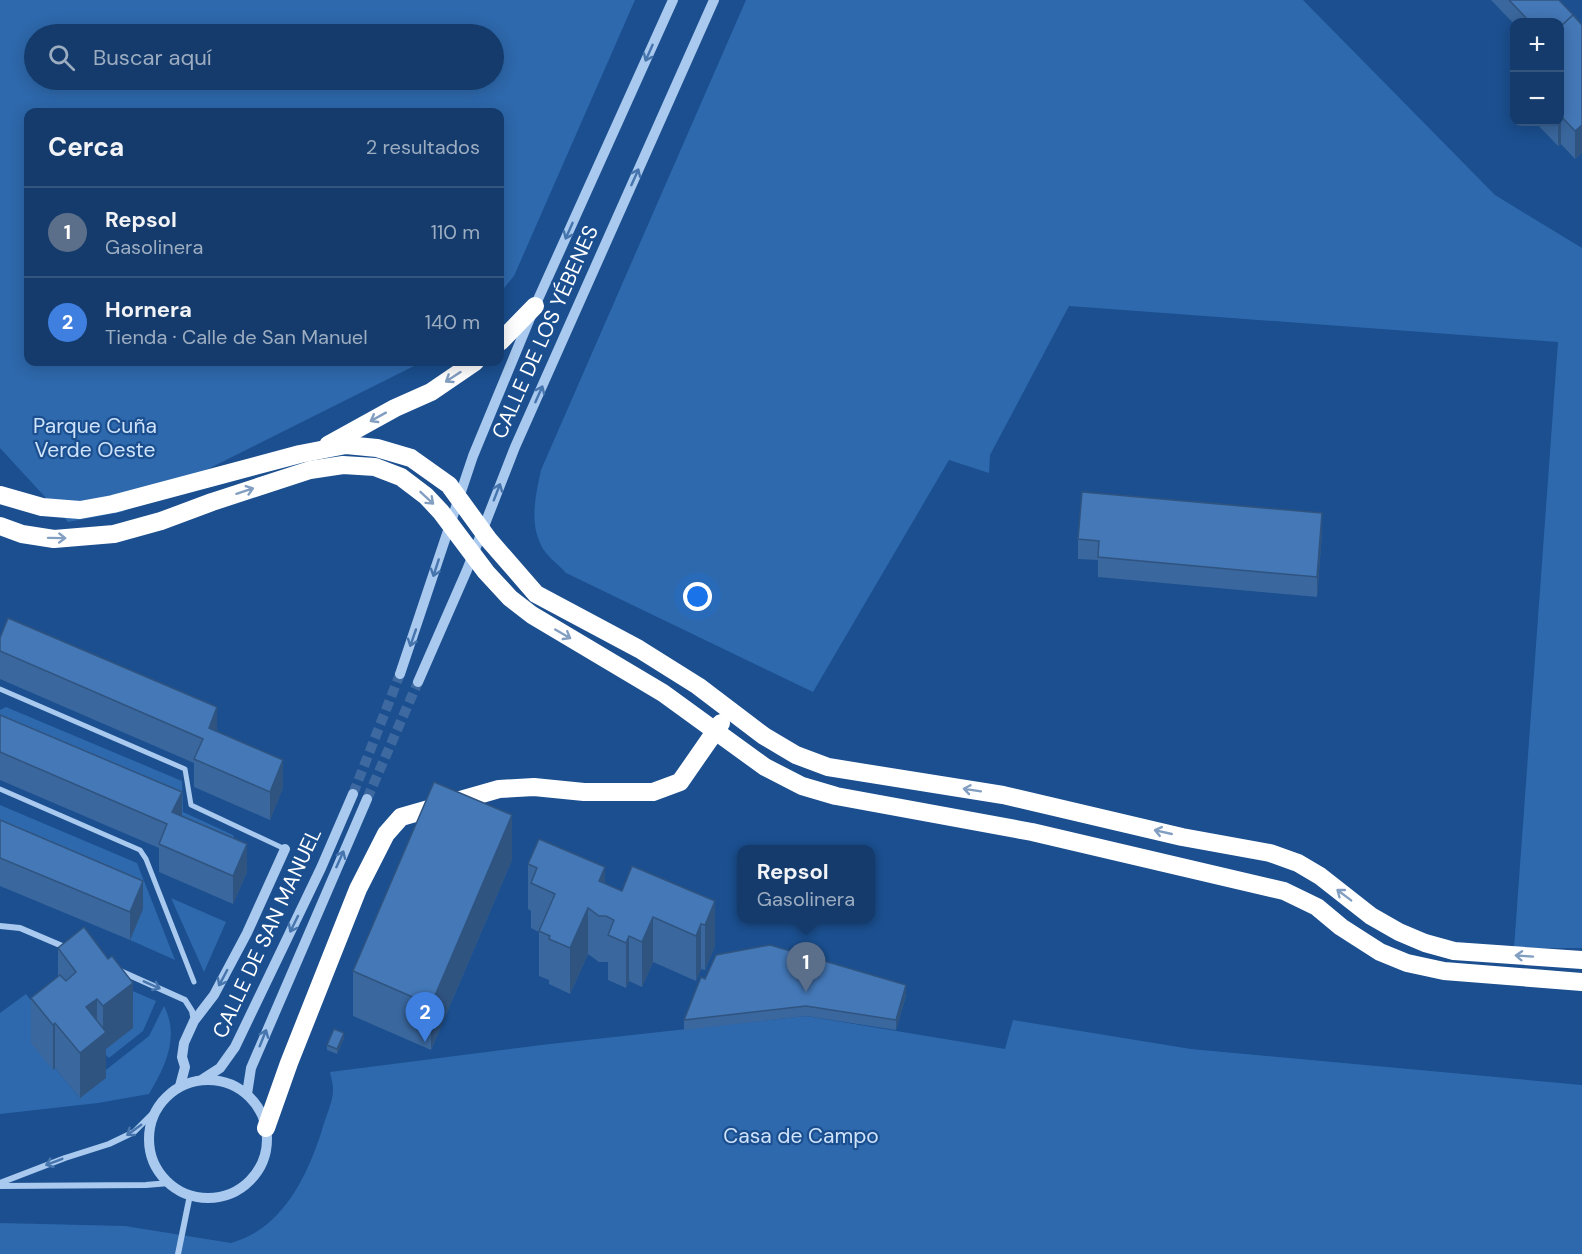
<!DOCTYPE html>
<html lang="es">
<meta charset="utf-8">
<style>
body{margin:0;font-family:"DM Sans",sans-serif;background:#1d4271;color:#f1f3f6}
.controls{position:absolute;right:18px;top:18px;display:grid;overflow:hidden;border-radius:12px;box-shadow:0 3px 15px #0003}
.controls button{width:54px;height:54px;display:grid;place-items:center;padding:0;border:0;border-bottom:2px solid #33557e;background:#143b6b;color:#f1f3f6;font:30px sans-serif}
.you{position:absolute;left:698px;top:597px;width:21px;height:21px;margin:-15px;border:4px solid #fff;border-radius:50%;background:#1a73e8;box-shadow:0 0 0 9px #1a73e833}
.badge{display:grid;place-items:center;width:39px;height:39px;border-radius:50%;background:#ffd166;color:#fff;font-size:20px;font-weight:700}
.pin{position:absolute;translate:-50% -50px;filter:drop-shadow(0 2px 3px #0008)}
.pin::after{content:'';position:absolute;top:32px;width:21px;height:18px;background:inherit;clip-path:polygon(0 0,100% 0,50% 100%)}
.popup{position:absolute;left:737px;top:845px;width:138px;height:78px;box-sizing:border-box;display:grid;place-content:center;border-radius:12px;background:#143b6b;filter:drop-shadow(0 2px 4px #0005);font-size:20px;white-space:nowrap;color:#9dadc1}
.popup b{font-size:22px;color:#f1f3f6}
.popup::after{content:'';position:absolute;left:50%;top:100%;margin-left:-12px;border:12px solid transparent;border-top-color:#143b6b}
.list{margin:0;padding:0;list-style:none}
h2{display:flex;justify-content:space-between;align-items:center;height:78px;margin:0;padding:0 24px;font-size:26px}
h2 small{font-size:20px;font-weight:400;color:#9dadc1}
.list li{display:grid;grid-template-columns:39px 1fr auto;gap:18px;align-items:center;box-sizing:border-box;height:90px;padding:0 24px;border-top:2px solid #33557e}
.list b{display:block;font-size:22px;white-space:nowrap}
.list p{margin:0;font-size:20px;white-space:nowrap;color:#9dadc1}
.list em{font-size:20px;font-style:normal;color:#9dadc1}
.icon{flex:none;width:33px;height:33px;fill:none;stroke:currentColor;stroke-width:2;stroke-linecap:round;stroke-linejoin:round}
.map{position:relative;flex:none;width:1582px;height:1254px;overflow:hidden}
.search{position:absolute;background:#143b6b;box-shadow:0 3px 15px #0003;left:24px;top:24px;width:480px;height:66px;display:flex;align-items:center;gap:15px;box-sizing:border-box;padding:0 21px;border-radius:33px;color:#9dadc1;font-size:22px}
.panel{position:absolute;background:#143b6b;box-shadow:0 3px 15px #0003;left:24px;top:108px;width:480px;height:258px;border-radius:12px}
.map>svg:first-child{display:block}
.green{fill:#2e69ad;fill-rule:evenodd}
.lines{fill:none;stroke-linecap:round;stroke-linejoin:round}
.tertiary-tunnel{stroke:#3d69a0;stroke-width:10;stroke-dasharray:10 5;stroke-linecap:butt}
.pedestrian{stroke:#a9c9ee;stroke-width:5}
.minor{stroke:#a9c9ee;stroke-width:6}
.tertiary{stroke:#a9c9ee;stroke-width:10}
.motorway{stroke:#fff;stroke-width:18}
.wall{fill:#3a679d}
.shaded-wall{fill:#305480}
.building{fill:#4478b7;stroke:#305480;stroke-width:1.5}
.oneway{stroke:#4674ac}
.oneway2{stroke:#829ec1}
.labels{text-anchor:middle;stroke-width:4.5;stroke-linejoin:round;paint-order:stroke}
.street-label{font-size:21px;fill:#fff;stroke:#1b4f8f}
.park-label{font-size:21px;fill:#cfe3fa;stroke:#1b4f8f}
</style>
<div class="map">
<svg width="1582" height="1254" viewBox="0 0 1582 1254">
<rect width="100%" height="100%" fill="#1b4f8f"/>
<g class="green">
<path d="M0,0H635L514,276L500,293V112H28V362H422L122,512L68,522L0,448ZM34,34H494V80H34Z"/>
<path d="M746,0H1303L1495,195L1582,248V948H1514L1558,342L1069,306L990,455L989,473L949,460L813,692L566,573C558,564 545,555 541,545C529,521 536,494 541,470Z"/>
<polygon points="6,707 182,781 183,812 233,835 247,872 172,840 0,743 0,710"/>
<polygon points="0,805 137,863 175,960 130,940 143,909 0,848"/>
<polygon points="171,898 226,922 204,972"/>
<polygon points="72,965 156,1001 143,1031 109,1058 39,992"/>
<path d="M26,994L51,1027L53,1070L55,1068L80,1098L102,1073L149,1036L164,1006C180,1037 165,1067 149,1094L98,1103L0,1114V1013Z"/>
<path d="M806,1016L1005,1049L1013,1020L1191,1049L1582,1085V1254H0V1223L125,1226L231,1243C282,1229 307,1177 322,1130C325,1118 333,1102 333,1090C333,1084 331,1077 330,1072L541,1045Z"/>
</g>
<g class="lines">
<g class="tertiary-tunnel">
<polyline points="353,794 400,674"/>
<polyline points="367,799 418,682"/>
</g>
<g class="pedestrian">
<polyline points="0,689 185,769 191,805 285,849"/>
<polyline points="0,789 140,850 146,859 194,982"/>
</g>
<g class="minor">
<polyline points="0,926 20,928 67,948"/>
<polyline points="118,970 185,1000 192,1011 194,1021"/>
<polyline points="0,1183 65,1158 109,1144 134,1132 155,1111"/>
<polyline points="0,1186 146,1185 169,1183"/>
<polyline points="178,1254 190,1195"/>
</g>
<g class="tertiary">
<polyline points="400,674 473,456 535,306 673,0"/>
<polyline points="418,682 467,570 515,447 714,0"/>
<polyline points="203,1079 220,1068 235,1047 321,868 353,794"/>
<circle cx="208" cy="1139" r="59"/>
<polyline points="180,1086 185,1067 182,1057 184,1043 194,1021 214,995 247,933 285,849"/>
<polyline points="247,1094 251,1068 367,799"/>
</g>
<g class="motorway">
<polyline points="500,342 535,306"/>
<polyline points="328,445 395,408 431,392 475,362"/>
<polyline points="0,495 42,507 80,510 113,504 300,454 346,445 377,448 411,458 449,485 489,540 536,594 639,649 698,686 764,736 796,755 828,767 1003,795 1182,837 1270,853 1298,863 1320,876 1371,916 1399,932 1425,943 1454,951 1582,960"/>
<polyline points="0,526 22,534 54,539 114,534 161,521 212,502 310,470 343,465 375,467 401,477 426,496 441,512 486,572 510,598 532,615 663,693 765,767 802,786 836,796 1032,832 1284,891 1317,907 1341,927 1380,952 1407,963 1444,971 1582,982"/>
<polyline points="266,1128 289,1063 358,889 386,834 401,817 499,789 534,787 584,792 653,792 680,782 721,723"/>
</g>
</g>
<g class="wall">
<polygon points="1491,0 1559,0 1582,25 1582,153 1575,159 1561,144 1558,146 1535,122 1560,122 1560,22 1515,22 1515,25"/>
<polygon points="1322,533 1317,597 1098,577 1098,560 1078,559 1078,539"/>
<polygon points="0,638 217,731 283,788 270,820 194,787 194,763 0,679"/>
<polygon points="0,715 182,816 247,872 233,904 159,872 159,848 0,780"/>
<polygon points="0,820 143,909 130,940 0,886"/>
<polygon points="512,860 431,1050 353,1016 353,971"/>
<polygon points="528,864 605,884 622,891 715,901 715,946 705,970 701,969 696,981 653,962 642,987 629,981 626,988 608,980 608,962 599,962 588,954 570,994 549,984 549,980 539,976 539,932 531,928 531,911 528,909"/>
<polygon points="58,948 133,1028 106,1049 106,1078 80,1098 55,1068 53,1070 31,1043 31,998 58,977"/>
<polygon points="705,979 906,996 896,1030 806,1016 684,1030 684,1020"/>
<polygon points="344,1038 337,1054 327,1050 327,1045"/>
</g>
<g class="shaded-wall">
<polygon points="1561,116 1561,144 1558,146 1558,122 1560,122 1560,117"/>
<polygon points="1582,125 1582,153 1575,159 1575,131"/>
<polygon points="1322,513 1322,533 1317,597 1317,577"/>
<polygon points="217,707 217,735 209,728"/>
<polygon points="283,760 283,788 270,820 270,792"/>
<polygon points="182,792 182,820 172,812"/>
<polygon points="512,815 512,860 431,1050 431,1005"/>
<polygon points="247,844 247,872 233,904 233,876"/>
<polygon points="605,867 605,912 599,881"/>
<polygon points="143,881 143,909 130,940 130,912"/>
<polygon points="715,901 715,946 705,970 705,925"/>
<polygon points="588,908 588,954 570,994 570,948"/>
<polygon points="653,917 653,962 642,987 642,942"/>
<polygon points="701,924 701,969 696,981 696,936"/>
<polygon points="629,936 629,981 626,988 626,943"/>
<polygon points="133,983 133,1028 106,1049 106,1078 80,1098 80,1053 86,1007 97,999 97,1040 103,1035 103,1006"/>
<polygon points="906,985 906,996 896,1030 896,1020"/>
<polygon points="55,1023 55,1068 53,1070 53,1025"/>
<polygon points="344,1033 344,1038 337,1054 337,1049"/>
</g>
<g class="building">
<polygon points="1509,0 1559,0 1577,19 1573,15 1560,27 1560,22 1530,22"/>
<polygon points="1573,15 1582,25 1582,125 1575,131 1561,116 1560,117 1560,27"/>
<polygon points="1082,492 1322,513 1317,577 1098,557 1099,541 1078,539"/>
<polygon points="8,618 217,707 209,728 283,760 270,792 194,759 203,739 0,651 0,638"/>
<polygon points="0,715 182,792 172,812 247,844 233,876 159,844 167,824 0,752"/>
<polygon points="434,782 512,815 431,1005 353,971"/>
<polygon points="0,820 143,881 130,912 0,858"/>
<polygon points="539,839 605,867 599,881 622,891 632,866 715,901 705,925 701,924 696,936 653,917 642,942 629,936 626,943 608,935 614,920 606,916 599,916 588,908 570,948 549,939 550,936 539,931 555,894 531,883 537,868 528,864"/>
<polygon points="84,927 108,959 112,956 133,983 103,1006 97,999 86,1007 106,1032 80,1053 55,1023 53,1025 31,998 60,975 66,981 76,972 58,948"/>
<polygon points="770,945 906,985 896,1020 806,1006 684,1020 701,977 705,979 716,955"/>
<polygon points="334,1029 344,1033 337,1049 327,1045"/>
</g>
<defs><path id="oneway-shaft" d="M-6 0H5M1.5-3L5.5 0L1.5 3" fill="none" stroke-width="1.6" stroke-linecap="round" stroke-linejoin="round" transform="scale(1.5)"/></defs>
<g class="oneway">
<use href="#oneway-shaft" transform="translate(649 53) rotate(114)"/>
<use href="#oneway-shaft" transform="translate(635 177) rotate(-66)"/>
<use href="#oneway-shaft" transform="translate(569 231) rotate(114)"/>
<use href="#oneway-shaft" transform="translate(539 394) rotate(-66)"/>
<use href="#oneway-shaft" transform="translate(497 492) rotate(-69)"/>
<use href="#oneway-shaft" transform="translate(436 568) rotate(108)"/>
<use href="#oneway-shaft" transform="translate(413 638) rotate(109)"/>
<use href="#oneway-shaft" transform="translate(340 859) rotate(-66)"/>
<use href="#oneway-shaft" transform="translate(294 924) rotate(116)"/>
<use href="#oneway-shaft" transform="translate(223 978) rotate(118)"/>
<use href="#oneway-shaft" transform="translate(152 985) rotate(24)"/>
<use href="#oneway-shaft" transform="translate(263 1038) rotate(-68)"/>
<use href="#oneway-shaft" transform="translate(134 1130) rotate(144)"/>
<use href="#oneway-shaft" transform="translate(54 1162) rotate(159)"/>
</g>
<g class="oneway2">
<use href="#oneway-shaft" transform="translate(453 377) rotate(147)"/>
<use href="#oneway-shaft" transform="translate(378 417) rotate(151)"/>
<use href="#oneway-shaft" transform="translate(245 491) rotate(-18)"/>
<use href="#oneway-shaft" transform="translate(427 498) rotate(43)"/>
<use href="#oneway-shaft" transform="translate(57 538) rotate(1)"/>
<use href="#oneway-shaft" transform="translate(563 634) rotate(30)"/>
<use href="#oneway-shaft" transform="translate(972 790) rotate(-171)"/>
<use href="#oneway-shaft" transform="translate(1163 832) rotate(-167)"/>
<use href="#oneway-shaft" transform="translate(1344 895) rotate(-143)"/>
<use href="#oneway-shaft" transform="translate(1524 956) rotate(-176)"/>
</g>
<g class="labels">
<g class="street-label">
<text transform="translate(545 332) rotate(-66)" y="7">CALLE DE LOS YÉBENES</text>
<text transform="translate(267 933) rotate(-65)" y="7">CALLE DE SAN MANUEL</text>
</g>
<g class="park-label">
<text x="95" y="433">Parque Cuña<tspan x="95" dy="24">Verde Oeste</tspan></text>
<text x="801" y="1143">Casa de Campo</text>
</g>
</g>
</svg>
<div class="controls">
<button>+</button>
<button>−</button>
</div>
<div class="you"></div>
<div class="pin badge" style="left:806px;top:992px;background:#5c6f8a">1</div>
<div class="popup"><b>Repsol</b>Gasolinera</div>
<div class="pin badge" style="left:425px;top:1042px;background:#3f7fe0">2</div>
<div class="search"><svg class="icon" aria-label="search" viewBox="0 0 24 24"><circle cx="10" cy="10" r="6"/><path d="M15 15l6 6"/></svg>Buscar aquí</div>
<section class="panel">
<h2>Cerca<small>2 resultados</small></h2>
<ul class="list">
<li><span class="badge" style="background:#5c6f8a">1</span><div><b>Repsol</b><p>Gasolinera</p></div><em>110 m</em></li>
<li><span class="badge" style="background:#3f7fe0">2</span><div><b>Hornera</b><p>Tienda · Calle de San Manuel</p></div><em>140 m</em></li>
</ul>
</section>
</div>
